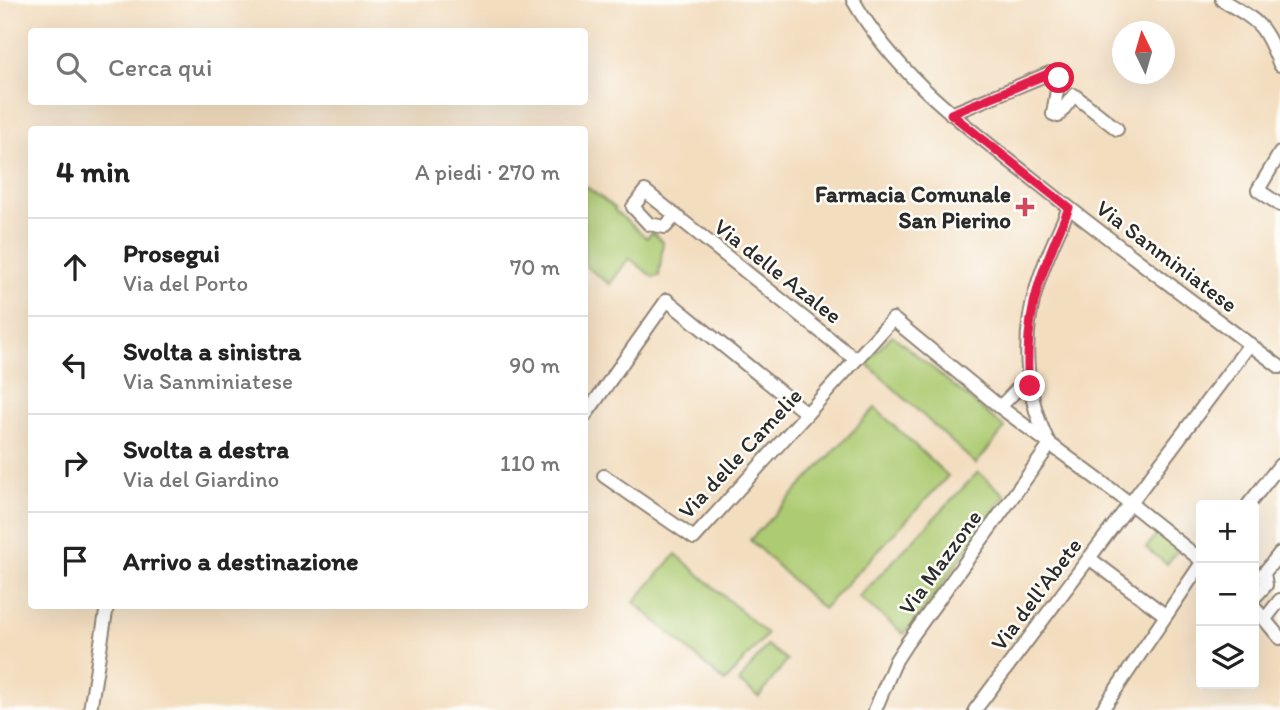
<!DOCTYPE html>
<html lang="it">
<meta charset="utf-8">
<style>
body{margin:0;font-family:Itim,sans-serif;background:#f2f2f2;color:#222}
.controls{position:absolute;right:21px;bottom:21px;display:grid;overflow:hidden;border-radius:7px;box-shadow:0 7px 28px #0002}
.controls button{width:63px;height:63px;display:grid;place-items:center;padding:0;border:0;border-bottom:2px solid #e0e0e0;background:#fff;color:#222;font:35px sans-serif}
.compass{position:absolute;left:1112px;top:21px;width:63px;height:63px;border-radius:50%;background:#fff;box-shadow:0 7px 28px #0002;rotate:355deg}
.stop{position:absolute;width:21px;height:21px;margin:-16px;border:5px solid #e11d48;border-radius:50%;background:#fff}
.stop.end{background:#e11d48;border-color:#fff;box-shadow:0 2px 7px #0008}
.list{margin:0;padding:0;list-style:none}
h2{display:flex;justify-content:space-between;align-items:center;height:91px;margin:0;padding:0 28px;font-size:30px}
h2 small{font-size:23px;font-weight:400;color:#767676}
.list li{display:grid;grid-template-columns:46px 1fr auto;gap:21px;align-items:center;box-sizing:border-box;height:98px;padding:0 28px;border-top:2px solid #e0e0e0}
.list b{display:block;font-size:26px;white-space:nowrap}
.list p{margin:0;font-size:23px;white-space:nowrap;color:#767676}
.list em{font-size:23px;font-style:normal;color:#767676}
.icon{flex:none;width:38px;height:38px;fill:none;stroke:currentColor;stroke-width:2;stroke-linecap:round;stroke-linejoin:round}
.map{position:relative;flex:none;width:1280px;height:710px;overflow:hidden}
.search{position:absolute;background:#fff;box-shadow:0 7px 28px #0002;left:28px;top:28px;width:560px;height:77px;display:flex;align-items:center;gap:18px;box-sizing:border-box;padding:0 24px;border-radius:7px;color:#767676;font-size:26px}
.panel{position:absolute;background:#fff;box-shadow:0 7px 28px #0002;left:28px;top:126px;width:560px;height:483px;border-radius:7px}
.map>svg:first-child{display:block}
.green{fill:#adcb72;stroke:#6c7b4e;stroke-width:2}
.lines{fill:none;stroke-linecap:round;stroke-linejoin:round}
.minor-casing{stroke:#8f8475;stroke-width:16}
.minor{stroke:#fff;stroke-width:12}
.route{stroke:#e11d48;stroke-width:9}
.poi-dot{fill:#d1495b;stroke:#fdfcf7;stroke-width:2.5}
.labels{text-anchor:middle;stroke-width:5;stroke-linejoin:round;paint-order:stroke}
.poi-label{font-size:23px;font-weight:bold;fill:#2b2b2b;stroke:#fdfcf7;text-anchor:end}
.street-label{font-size:23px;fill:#2b2b2b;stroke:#fdfcf7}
</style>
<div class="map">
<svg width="1280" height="710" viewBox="0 0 1280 710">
<rect width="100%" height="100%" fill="#fdfcf7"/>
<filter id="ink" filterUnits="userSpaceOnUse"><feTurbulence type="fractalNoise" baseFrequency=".0143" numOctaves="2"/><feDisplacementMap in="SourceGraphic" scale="14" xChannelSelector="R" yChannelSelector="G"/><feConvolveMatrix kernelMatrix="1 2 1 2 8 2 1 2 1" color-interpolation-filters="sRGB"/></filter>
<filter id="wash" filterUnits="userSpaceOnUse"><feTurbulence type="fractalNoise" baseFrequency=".00686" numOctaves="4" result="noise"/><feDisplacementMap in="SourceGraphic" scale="28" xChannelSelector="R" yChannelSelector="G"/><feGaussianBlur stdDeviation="1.57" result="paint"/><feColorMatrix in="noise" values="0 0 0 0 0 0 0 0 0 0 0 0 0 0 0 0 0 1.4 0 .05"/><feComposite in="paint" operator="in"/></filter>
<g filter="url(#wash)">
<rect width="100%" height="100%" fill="#f3ddbf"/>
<g class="green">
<polygon points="584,185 615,208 614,210 647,238 652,232 663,242 659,276 653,277 629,258 610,284 585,266"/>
<polygon points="892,335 1005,428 976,464 866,363"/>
<polygon points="875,408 948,476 823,609 750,540"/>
<polygon points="978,472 1005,495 926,608 904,634 859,597"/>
<polygon points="1157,534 1178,550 1167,564 1146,548"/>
<polygon points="676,554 767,634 725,682 634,602"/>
<polygon points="767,645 787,660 759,697 739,682"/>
</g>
</g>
<g filter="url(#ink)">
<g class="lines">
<g class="minor-casing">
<g id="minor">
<path d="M853,0C896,75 963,124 1029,176C1111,242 1196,304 1280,367"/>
<path d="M1222,0C1261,23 1263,23 1280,65"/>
<polyline points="951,114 1050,73 1059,78 1053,114 1058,116 1074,95 1117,129"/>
<polyline points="1280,153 1258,190 1280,205"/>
<polyline points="675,216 665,227 649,224 633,207 645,191 855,359"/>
<polyline points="1000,407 1028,378"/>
<polyline points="584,417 667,300 806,413"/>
<path d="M1048,441C1024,393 1021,335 1038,283C1046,257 1058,233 1069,208"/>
<polyline points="604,476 694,538 893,319 1000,407 1131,504 1201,560"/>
<polyline points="1248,505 1280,465"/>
<polyline points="1089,558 1165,615"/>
<polyline points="1254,598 1266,585 1264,573 1280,553"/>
<polyline points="1254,607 1280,638"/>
<polyline points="1265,619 1280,600"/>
<polyline points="90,710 107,606"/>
<polyline points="875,710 896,660 907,643 1050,445"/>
<polyline points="975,710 1250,344"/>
<polyline points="1102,710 1201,564"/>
</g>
</g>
<use href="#minor" class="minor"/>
</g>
</g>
<g class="lines" filter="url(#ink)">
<path class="route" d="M1030,386C1027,376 1028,365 1028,354C1029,296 1047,260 1069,208L951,114L1050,73L1059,78"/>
</g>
<path class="poi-dot" d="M1021.5 196.5h7v7h7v7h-7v7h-7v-7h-7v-7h7z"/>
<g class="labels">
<g class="poi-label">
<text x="1011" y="202">Farmacia Comunale<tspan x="1011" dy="26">San Pierino</tspan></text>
</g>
<g class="street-label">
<text transform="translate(1167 256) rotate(37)" y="8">Via Sanminiatese</text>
<text transform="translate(778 271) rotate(38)" y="8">Via delle Azalee</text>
<text transform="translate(740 453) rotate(-47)" y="8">Via delle Camelie</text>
<text transform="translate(940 562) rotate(-54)" y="8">Via Mazzone</text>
<text transform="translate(1036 594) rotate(-53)" y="8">Via dell'Abete</text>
</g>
</g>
</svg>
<div class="controls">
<button>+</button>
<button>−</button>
<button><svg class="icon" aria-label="layers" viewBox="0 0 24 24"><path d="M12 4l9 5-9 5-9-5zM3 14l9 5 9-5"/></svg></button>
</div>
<svg class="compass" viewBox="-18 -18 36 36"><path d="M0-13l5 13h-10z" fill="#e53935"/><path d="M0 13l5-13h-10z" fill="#767676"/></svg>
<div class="stop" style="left:1059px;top:78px"></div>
<div class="stop end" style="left:1030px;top:386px"></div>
<div class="search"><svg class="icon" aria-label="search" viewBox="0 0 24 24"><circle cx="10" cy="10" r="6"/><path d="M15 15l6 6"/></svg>Cerca qui</div>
<section class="panel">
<h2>4 min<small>A piedi · 270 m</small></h2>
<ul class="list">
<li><svg class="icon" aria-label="ahead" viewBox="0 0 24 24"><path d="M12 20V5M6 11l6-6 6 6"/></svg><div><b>Prosegui</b><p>Via del Porto</p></div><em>70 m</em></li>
<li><svg class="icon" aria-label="left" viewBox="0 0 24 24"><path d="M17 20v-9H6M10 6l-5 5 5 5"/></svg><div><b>Svolta a sinistra</b><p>Via Sanminiatese</p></div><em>90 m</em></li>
<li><svg class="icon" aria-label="right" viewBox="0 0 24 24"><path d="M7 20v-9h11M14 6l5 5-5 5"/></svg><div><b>Svolta a destra</b><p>Via del Giardino</p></div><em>110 m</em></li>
<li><svg class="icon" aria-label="arrive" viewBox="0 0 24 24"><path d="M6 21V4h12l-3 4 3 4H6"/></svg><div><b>Arrivo a destinazione</b></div></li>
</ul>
</section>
</div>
